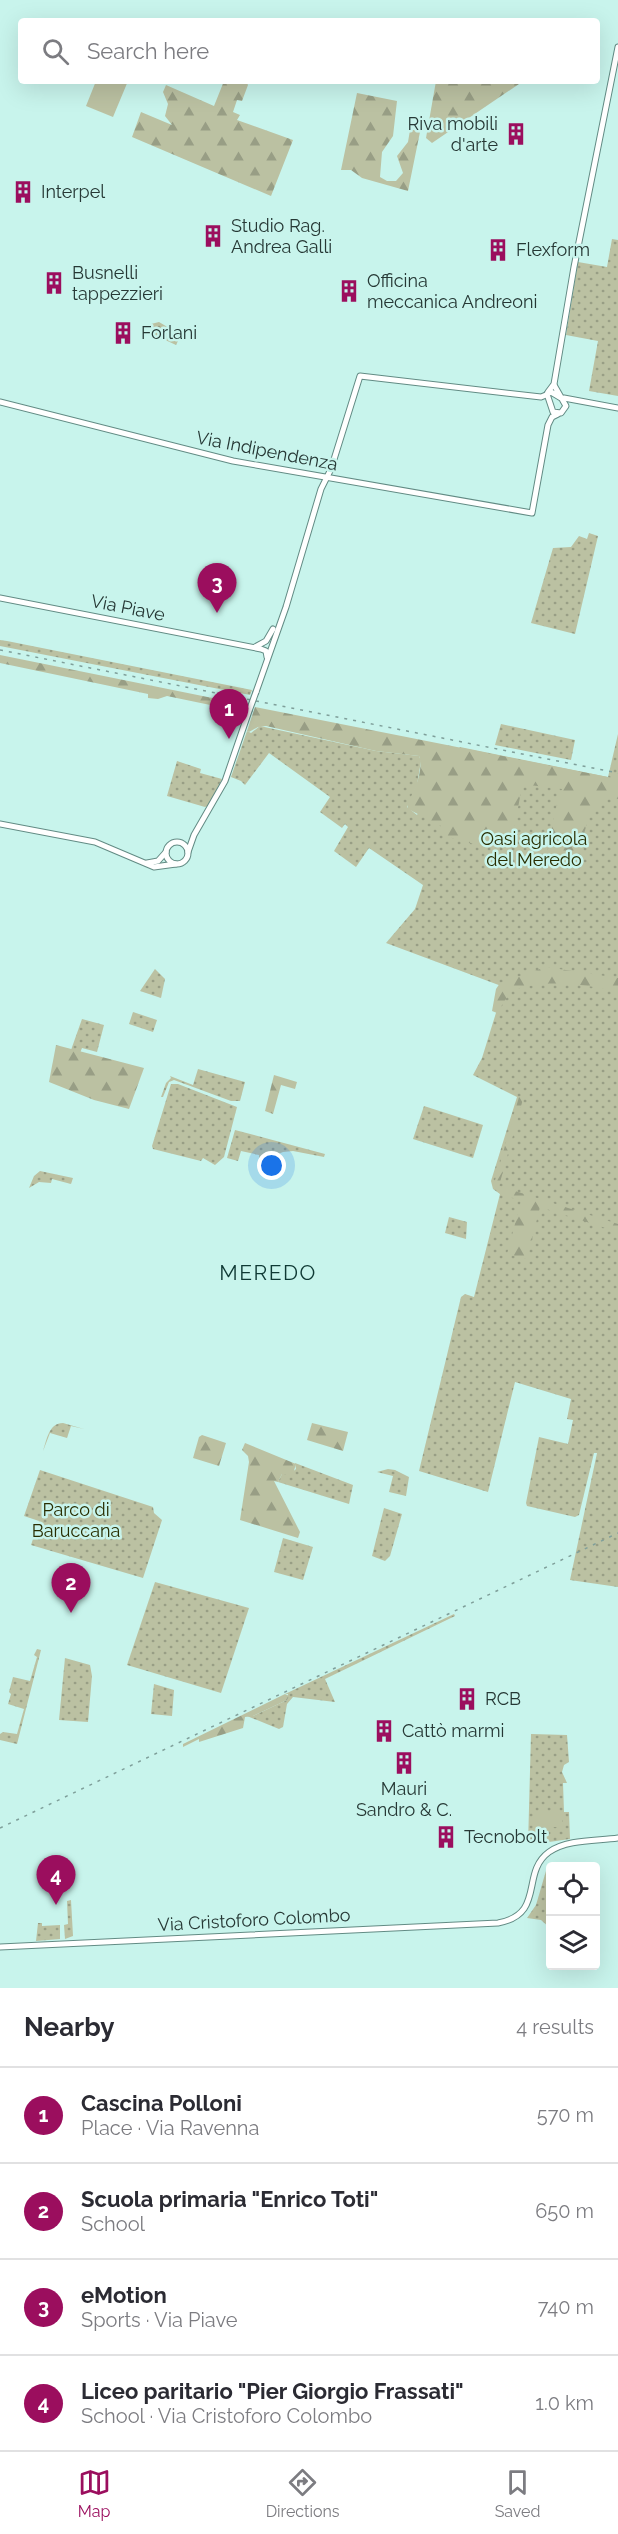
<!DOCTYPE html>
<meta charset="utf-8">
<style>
body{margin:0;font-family:Raleway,sans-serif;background:#f2f2f3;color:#2b2b33}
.controls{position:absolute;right:18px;bottom:18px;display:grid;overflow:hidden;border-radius:6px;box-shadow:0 6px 24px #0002}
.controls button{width:54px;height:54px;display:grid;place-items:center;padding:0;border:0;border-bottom:2px solid #e1e1e2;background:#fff;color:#2b2b33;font:30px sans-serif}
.you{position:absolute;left:272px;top:1166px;width:21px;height:21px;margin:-15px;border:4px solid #fff;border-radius:50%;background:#1a73e8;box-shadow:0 0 0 9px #1a73e833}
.badge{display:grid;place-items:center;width:39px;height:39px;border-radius:50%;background:#9b0e5e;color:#fff;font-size:20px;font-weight:700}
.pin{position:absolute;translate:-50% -50px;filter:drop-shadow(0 2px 3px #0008)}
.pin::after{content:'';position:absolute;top:32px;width:21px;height:18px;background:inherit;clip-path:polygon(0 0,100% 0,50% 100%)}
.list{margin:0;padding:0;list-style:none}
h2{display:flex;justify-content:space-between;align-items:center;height:78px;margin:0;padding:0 24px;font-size:26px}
h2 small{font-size:20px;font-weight:400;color:#7c7c81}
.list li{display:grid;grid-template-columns:39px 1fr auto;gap:18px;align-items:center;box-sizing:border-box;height:96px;padding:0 24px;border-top:2px solid #e1e1e2}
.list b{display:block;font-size:22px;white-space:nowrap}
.list p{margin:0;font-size:20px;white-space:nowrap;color:#7c7c81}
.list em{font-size:20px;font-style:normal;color:#7c7c81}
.icon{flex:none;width:33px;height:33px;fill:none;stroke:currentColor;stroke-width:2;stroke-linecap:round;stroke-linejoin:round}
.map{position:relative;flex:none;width:618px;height:1988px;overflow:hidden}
.search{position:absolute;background:#fff;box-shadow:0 6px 24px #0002;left:18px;right:18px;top:18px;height:66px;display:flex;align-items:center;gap:15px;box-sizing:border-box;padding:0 21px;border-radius:6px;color:#7c7c81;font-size:22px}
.sheet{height:462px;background:#fff}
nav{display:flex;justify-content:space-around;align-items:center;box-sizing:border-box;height:84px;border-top:2px solid #e1e1e2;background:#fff;font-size:16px;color:#7c7c81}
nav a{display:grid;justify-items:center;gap:3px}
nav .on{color:#9b0e5e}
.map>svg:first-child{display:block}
.green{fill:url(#green-dots)}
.forest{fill:url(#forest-firs)}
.pitch{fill:#bbc1a2}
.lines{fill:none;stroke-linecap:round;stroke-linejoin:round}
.minor-casing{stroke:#628b84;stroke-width:7}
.minor{stroke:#fff;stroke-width:5}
.rail{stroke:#7f9f9a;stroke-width:1.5;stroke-dasharray:3 6;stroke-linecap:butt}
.minor-bridge-casing{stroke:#628b84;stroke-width:7;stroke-linecap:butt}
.minor-bridge{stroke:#fff;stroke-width:5}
.labels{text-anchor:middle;stroke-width:5;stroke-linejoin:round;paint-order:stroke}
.poi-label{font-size:18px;fill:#263835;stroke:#c8f4ec;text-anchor:start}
.street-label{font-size:18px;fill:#263835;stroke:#c8f4ec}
.park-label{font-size:18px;fill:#282d00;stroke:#c8f4ec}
.quarter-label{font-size:21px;letter-spacing:1.5px;fill:#0f3934;stroke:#c8f4ec}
</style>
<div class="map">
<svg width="618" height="1988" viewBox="0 0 618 1988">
<defs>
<pattern id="green-dots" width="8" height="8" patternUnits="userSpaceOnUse" patternTransform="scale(1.5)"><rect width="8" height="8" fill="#bbc1a2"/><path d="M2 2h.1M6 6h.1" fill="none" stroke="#989e85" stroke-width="1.8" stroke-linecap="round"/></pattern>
<pattern id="forest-firs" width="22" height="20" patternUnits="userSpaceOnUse" patternTransform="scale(1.5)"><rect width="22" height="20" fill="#bbc1a2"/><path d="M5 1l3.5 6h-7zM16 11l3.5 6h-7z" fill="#989e85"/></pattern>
</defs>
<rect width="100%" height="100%" fill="#c8f4ec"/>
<g class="green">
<polygon points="612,239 618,240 618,396 589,391 598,341 566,335 578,262 607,267"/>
<polygon points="159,322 181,335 176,345 148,332 151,324"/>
<polygon points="589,533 598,536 575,634 531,623 553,548 571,547 579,536 587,539"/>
<polygon points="0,640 7,641 252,690 250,695 0,646"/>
<polygon points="501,724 575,740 571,760 495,745"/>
<polygon points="260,726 376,751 419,756 421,761 417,785 407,807 417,815 460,747 608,777 618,734 618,1587 570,1580 597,1453 594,1453 579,1515 575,1517 527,1506 526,1503 539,1437 568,1444 573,1420 567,1419 571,1399 515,1382 488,1492 419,1471 461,1297 465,1294 474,1297 500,1194 493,1189 491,1181 517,1097 473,1075 482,1058 504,987 386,943 415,909 423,885 369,848 356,867 334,851 348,827 345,824 342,828 320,812 330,797 269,753 245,785 241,781 231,777 247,731 251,733"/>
<polygon points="177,761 201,769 200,773 222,779 209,805 205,807 167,796"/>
<polygon points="155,969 165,979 161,998 140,991"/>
<polygon points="133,1012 157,1020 153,1032 129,1024"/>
<polygon points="82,1019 104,1025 97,1052 82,1048 80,1053 71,1050"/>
<polygon points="198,1069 245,1082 240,1101 231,1101 174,1080 169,1082 163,1097 161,1097 166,1083 171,1078 170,1076 193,1085"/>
<polygon points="171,1084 178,1084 237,1107 224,1157 215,1165 203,1158 201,1161 153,1149 152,1146"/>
<polygon points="424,1106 483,1125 473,1158 413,1139"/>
<polygon points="235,1130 325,1154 324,1157 293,1151 283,1152 266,1159 259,1158 259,1155 241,1151 238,1161 227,1158"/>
<polygon points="40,1171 73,1178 71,1184 52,1179 51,1183 39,1182 29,1188 34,1176"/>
<polygon points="449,1217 467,1222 466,1239 445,1233"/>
<path d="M63,1423L84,1429L71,1426L67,1438L50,1433L43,1451C47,1439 49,1423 63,1423Z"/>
<polygon points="295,1463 353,1485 349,1504 278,1482 282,1474 290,1474 296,1469"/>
<polygon points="388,1469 395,1470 409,1477 406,1496 389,1492 393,1476 377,1472"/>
<polygon points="40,1470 153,1507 154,1513 162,1520 143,1578 31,1545 39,1521 24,1516"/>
<polygon points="384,1508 402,1514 390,1556 385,1561 372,1556"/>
<polygon points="283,1538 313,1547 303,1580 274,1572"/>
<polygon points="155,1582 249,1608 221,1693 127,1665"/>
<polygon points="454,1614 455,1616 325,1679 335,1702 293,1697 287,1704 283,1727 279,1729 247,1716 253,1716 287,1700 288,1694 285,1694"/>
<polygon points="37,1649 41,1650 17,1744 0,1740 0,1734 3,1732 17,1734 24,1709 8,1704 11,1694 9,1692 13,1677 30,1681 37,1657 34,1655"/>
<polygon points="65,1658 90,1665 92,1676 88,1722 59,1720"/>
<polygon points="154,1684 174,1690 172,1716 151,1714"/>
<polygon points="531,1734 567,1735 569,1762 564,1765 562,1772 567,1783 563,1783 564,1812 569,1812 570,1839 528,1845"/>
<polygon points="548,1864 550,1874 550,1928 541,1920 527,1918 536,1905"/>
<polygon points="71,1900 73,1936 65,1939 64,1925 68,1924 67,1901"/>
<polygon points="38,1923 42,1923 42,1926 60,1925 60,1939 36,1941"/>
</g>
<g class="forest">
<polygon points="224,81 246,81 248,85 242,101 237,100 233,112 240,115 237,120 293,140 271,196 132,137 141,112 172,125 165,116 168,104 163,92 166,85 214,106"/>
<polygon points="436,81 516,81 519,84 432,143 426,138"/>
<polygon points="357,93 397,101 393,136 382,152 380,177 387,181 396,181 403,173 397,156 408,142 410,130 418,130 420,132 408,191 362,178 351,170 341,170"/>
<polygon points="0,655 247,705 244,712 167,696 158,699 148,698 148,694 0,663"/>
<path d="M255,707L618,779V799L609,797L589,817L576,860L547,854C552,832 554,809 562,789L529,785L522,786L511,846H481L438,834L441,826L408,809L407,803C415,792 424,768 419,756L376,751L266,726L258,727L249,732L247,731Z"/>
<path d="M546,967L618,978V992C585,984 544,978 511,991L497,1013L492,1011L496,989L500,983Z"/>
<polygon points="56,1045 144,1068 129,1109 94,1100 49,1082"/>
<polygon points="274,1075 297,1082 295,1089 281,1085 273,1114 265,1111"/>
<polygon points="519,1097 523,1099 499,1186 618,1224 618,1232 540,1207 527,1259 507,1254 521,1201 499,1193 494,1184"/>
<polygon points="312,1423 348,1432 343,1451 307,1440"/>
<polygon points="202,1435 226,1443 219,1466 193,1458 199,1437"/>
<polygon points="245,1443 296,1464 293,1474 282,1474 278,1482 274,1481 300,1532 298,1538 240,1520 249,1462 248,1456 242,1450"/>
<polygon points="285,1694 289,1696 287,1700 253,1716 245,1717 243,1728 199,1742 199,1739 183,1747 183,1744"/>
</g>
<g class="pitch">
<polygon points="96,81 128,81 113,117 86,106"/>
<rect x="534" y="1811" width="28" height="16"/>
</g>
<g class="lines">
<g class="minor-casing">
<g id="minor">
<polyline points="554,385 566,406 561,413 553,412 547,394 551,392 561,398"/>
<polyline points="548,392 554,384 574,267 618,47"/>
<polyline points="564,398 618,408"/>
<polyline points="0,402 233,461 532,513 548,425 552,417 558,414"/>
<polyline points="0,598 261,649 266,651 267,657"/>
<polyline points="255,647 266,641 273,629"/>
<polyline points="256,692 286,607 321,489 331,469 360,376 541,397 546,395"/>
<polyline points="0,824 95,842 154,867 176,864"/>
<circle cx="177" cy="853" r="11"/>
<polyline points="188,852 194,835 225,781 249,711"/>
<polyline points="147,863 158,861 166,852"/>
<path d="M0,1947L498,1923C546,1914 520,1873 549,1852C567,1839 597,1841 618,1838"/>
</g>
</g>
<use href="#minor" class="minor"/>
<g class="rail">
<polyline points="0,650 618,773"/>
<polyline points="0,1828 618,1533"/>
</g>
<g class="minor-bridge-casing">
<polyline id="minor-bridge" points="249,711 256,692"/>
</g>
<use href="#minor-bridge" class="minor-bridge"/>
</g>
<defs>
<g id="building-bare" transform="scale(1.8)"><path d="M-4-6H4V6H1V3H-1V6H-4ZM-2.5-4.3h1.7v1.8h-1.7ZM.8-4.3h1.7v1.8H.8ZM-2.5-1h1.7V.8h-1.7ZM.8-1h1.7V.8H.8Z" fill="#9b0e5e" stroke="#c8f4ec" stroke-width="2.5" paint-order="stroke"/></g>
</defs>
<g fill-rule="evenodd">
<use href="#building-bare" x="516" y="134"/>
<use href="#building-bare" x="23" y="192"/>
<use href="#building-bare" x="213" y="236"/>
<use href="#building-bare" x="498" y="250"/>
<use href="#building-bare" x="54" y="283"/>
<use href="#building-bare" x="349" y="291"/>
<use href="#building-bare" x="123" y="333"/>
<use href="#building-bare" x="467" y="1699"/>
<use href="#building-bare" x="384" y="1731"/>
<use href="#building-bare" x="404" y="1763"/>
<use href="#building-bare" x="446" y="1837"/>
</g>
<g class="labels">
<g class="poi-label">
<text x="498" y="130" text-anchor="end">Riva mobili<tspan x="498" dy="21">d'arte</tspan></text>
<text x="41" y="198">Interpel</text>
<text x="231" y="232">Studio Rag.<tspan x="231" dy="21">Andrea Galli</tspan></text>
<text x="516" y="256">Flexform</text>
<text x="72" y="279">Busnelli<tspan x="72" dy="21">tappezzieri</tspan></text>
<text x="367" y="287">Officina<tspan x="367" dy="21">meccanica Andreoni</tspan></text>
<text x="141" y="339">Forlani</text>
<text x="485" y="1705">RCB</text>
<text x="402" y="1737">Cattò marmi</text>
<text x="404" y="1795" text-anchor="middle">Mauri<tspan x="404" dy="21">Sandro &amp; C.</tspan></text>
<text x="464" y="1843">Tecnobolt</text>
</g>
<g class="street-label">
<text transform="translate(267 451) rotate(11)" y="6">Via Indipendenza</text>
<text transform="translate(128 608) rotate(11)" y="6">Via Piave</text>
<text transform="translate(254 1920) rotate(-3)" y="6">Via Cristoforo Colombo</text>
</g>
<g class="park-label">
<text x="534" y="845">Oasi agricola<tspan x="534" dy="21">del Meredo</tspan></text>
<text x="76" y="1516">Parco di<tspan x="76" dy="21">Baruccana</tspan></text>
</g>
<g class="quarter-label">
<text x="268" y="1280">MEREDO</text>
</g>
</g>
</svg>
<div class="controls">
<button><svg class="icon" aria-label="locate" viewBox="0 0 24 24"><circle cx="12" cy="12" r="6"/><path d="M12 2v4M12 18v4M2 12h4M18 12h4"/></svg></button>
<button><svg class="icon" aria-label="layers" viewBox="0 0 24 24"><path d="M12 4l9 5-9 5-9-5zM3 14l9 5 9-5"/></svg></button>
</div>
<div class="you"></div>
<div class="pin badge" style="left:229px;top:739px">1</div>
<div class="pin badge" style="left:71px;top:1613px">2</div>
<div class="pin badge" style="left:217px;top:613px">3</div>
<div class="pin badge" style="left:56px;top:1905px">4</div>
<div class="search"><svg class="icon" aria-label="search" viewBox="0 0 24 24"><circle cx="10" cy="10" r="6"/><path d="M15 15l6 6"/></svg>Search here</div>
</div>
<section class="sheet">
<h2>Nearby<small>4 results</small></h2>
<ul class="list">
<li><span class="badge">1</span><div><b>Cascina Polloni</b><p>Place · Via Ravenna</p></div><em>570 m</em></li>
<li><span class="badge">2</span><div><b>Scuola primaria &quot;Enrico Toti&quot;</b><p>School</p></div><em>650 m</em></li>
<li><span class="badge">3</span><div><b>eMotion</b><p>Sports · Via Piave</p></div><em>740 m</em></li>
<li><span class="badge">4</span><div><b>Liceo paritario &quot;Pier Giorgio Frassati&quot;</b><p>School · Via Cristoforo Colombo</p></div><em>1.0 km</em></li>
</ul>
</section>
<nav>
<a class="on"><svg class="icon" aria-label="map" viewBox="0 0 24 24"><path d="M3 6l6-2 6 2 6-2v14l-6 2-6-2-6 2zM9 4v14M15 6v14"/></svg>Map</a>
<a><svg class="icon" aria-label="directions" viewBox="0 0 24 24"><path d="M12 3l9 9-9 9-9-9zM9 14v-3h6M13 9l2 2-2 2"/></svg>Directions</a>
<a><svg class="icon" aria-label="saved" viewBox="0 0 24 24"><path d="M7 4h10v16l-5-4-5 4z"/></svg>Saved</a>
</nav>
